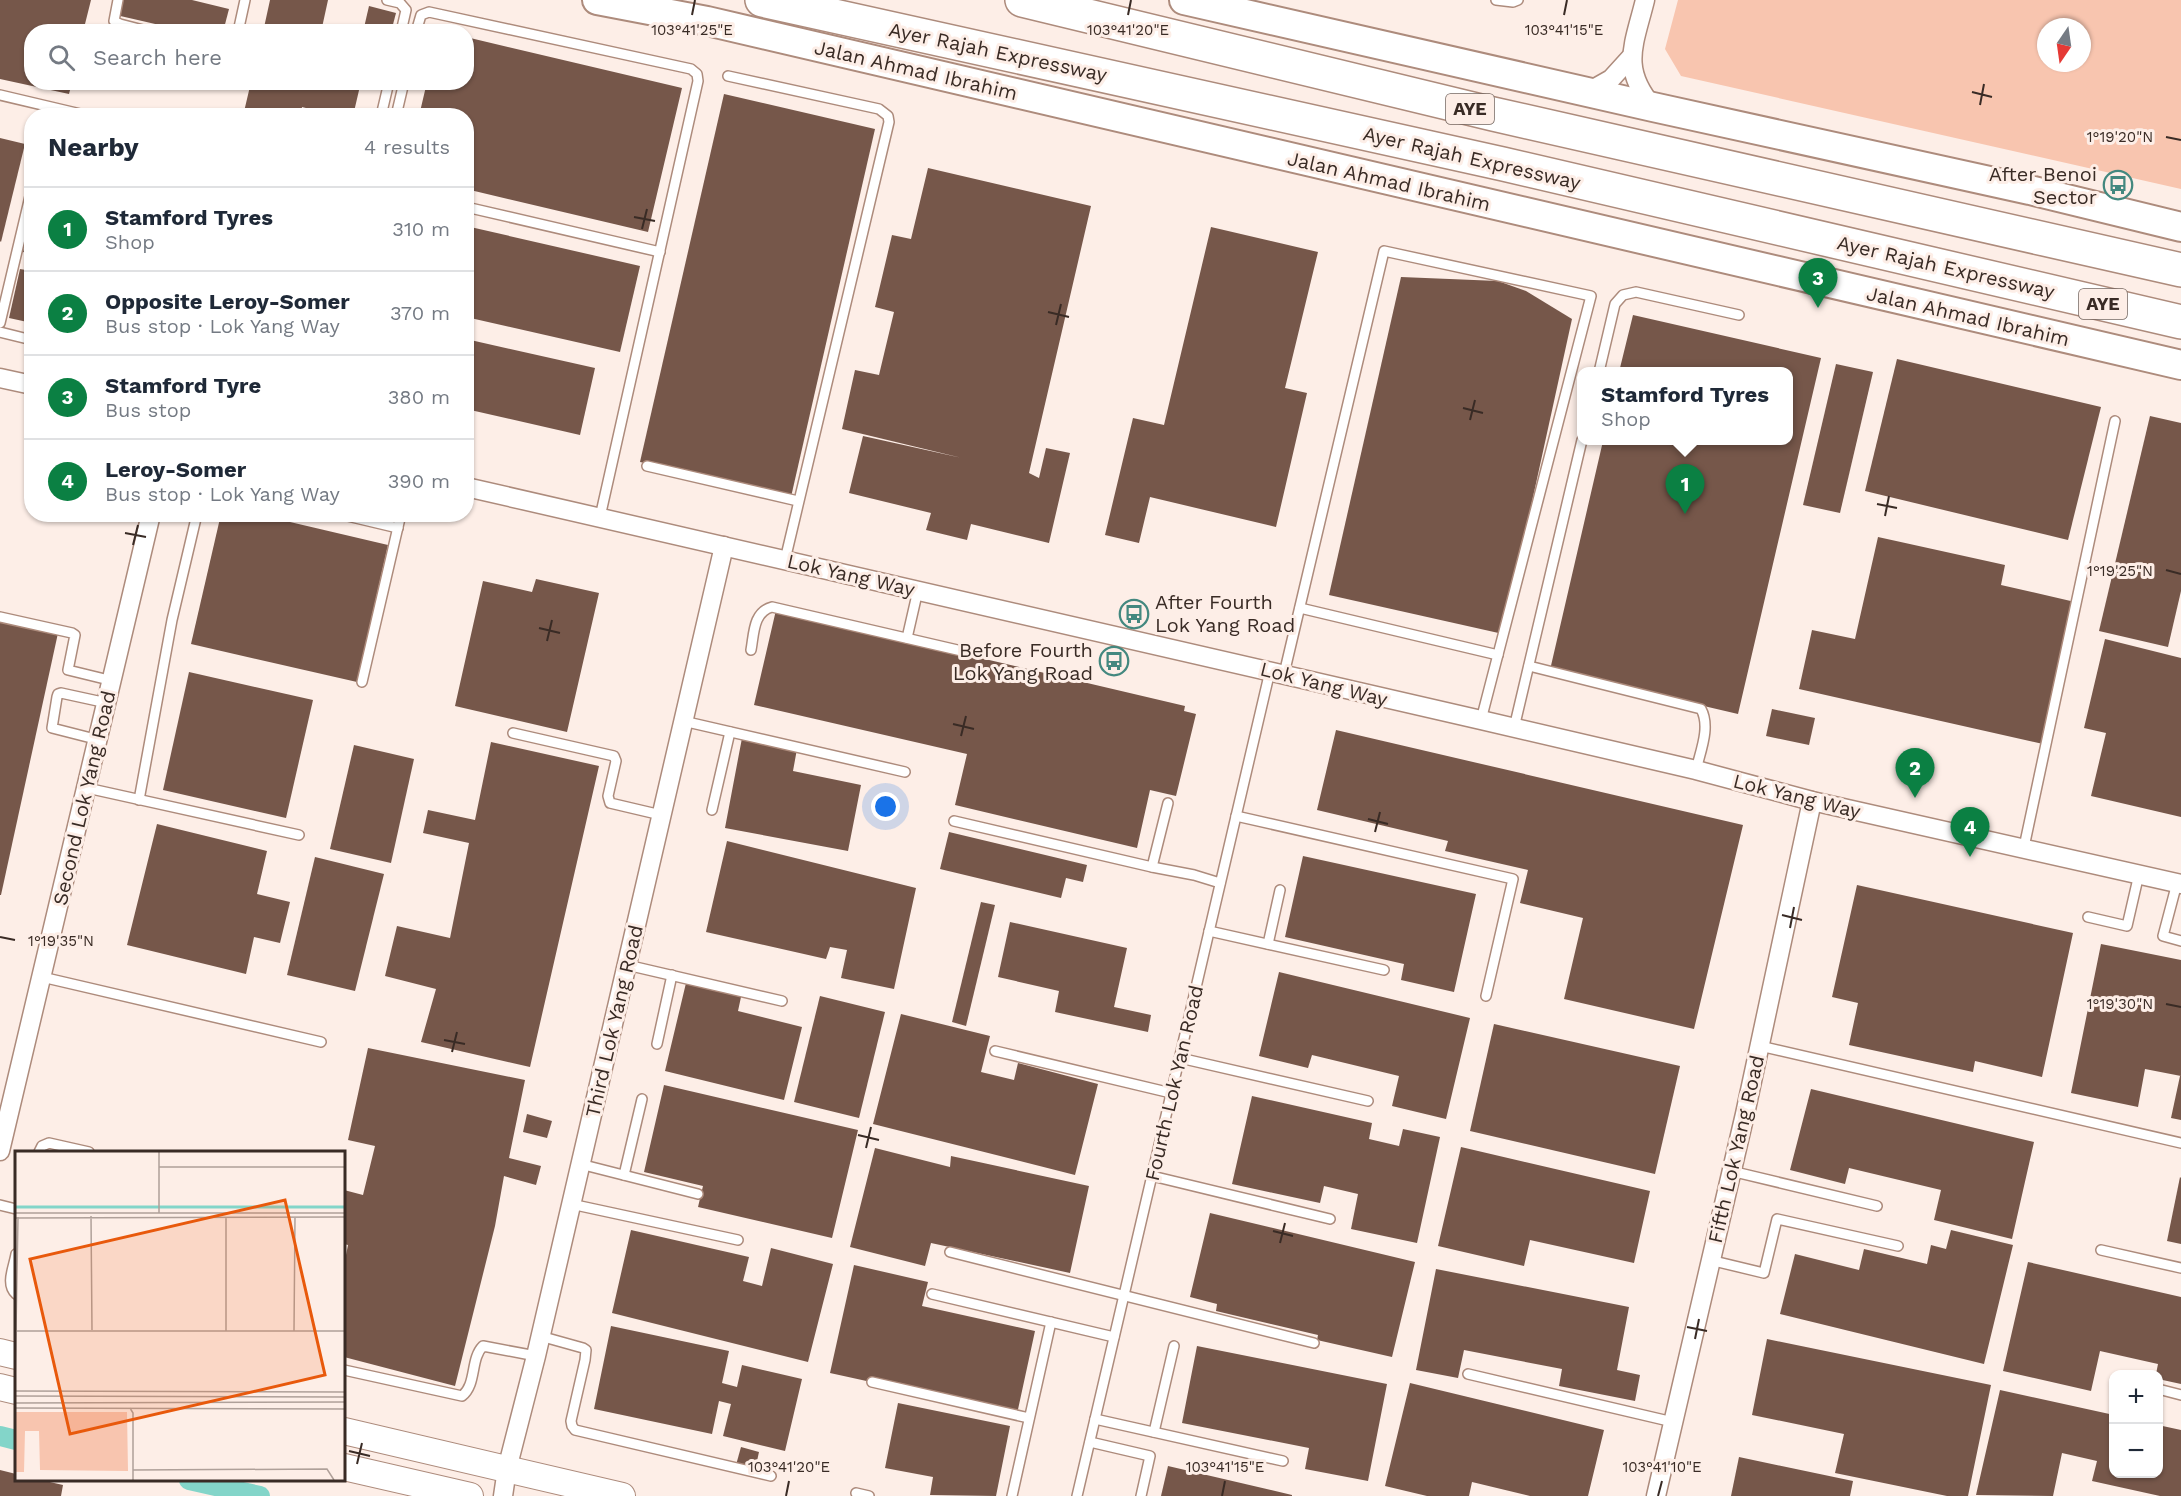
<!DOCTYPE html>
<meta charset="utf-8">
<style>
body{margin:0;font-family:"Work Sans",sans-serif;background:#f6f6f7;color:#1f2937}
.controls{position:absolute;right:18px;bottom:18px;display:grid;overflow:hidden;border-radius:12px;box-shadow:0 2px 4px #0004}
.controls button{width:54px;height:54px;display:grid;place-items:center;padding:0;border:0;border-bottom:2px solid #e0e1e3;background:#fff;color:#1f2937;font:30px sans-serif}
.compass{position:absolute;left:2037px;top:18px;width:54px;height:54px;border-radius:50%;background:#fff;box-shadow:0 2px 4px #0004;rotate:193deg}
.you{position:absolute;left:886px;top:807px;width:21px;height:21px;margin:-15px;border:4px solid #fff;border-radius:50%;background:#1a73e8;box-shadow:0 0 0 9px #1a73e833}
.badge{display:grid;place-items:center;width:39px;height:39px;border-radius:50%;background:#0b8043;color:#fff;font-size:20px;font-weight:700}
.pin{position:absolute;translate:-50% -50px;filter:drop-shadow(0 2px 3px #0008)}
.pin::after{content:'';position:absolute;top:32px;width:21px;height:18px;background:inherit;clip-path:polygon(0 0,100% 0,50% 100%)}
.popup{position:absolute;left:1577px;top:367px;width:216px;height:78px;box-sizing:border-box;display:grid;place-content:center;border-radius:12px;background:#fff;filter:drop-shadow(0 2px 4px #0005);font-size:20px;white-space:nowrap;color:#747a83}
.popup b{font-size:22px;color:#1f2937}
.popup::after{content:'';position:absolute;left:50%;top:100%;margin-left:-12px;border:12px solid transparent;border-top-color:#fff}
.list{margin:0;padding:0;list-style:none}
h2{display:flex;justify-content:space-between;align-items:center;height:78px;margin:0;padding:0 24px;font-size:26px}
h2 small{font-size:20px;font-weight:400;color:#747a83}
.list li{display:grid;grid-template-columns:39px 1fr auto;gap:18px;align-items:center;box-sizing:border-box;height:84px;padding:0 24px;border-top:2px solid #e0e1e3}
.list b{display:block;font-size:22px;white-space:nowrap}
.list p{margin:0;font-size:20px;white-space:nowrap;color:#747a83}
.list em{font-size:20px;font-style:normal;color:#747a83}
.icon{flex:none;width:33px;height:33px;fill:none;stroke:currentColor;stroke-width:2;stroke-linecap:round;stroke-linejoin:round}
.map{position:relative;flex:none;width:2181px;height:1496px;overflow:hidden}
.search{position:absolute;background:#fff;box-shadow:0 2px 4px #0004;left:24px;top:24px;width:450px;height:66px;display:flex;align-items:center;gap:15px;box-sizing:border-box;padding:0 21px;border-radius:24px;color:#747a83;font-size:22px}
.panel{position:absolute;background:#fff;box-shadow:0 2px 4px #0004;left:24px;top:108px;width:450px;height:414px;border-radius:24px}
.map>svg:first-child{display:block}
.green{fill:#f8c5af;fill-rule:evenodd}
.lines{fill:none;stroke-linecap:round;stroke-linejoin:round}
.canal{stroke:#83d5c9;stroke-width:20}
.building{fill:#76574a}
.lane-casing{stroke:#ad8b7c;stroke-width:12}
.street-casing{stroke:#ad8b7c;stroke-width:21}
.secondary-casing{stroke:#ad8b7c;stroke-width:28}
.primary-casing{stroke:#ad8b7c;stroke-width:32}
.highway-casing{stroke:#ad8b7c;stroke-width:36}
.lane{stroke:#fff;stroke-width:9}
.street{stroke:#fff;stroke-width:18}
.secondary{stroke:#fff;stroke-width:26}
.primary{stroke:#fff;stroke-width:28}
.highway{stroke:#fff;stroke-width:33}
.ticks{fill:none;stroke:#392b25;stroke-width:2}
.labels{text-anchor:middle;stroke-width:6;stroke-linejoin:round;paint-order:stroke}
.shield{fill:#fdeee7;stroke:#74665f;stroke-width:1.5}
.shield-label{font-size:18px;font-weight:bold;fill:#392b25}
.street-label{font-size:20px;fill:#392b25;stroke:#fdeee7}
.poi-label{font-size:20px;fill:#392b25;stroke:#fdeee7;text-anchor:end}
.inset-river{fill:none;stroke:#83d5c9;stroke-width:3}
.inset-road{fill:none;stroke:#afa099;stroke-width:1.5}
.view{fill:#e8590c;fill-opacity:0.15;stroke:#e8590c;stroke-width:3}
.inset-edge{fill:none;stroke:#392b25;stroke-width:3}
.ticks-label{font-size:15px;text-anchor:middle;fill:#392b25;stroke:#fdeee7;stroke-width:6;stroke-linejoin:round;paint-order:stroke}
</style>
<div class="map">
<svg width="2181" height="1496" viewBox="0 0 2181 1496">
<rect width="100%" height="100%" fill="#fdeee7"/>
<path class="green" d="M1678,0H2181V189L1681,76L1665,49ZM2046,27H2082V63H2046Z"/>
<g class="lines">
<g class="canal">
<polyline points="0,1436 16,1440"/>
<polyline points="189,1480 260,1496"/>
</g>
</g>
<g class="building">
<polygon points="0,0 91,0 83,32 32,32 32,82 72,82 69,94 0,79"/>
<polygon points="119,0 192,0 229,9 223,32 190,32 116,15"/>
<polygon points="270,0 328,0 321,32 263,32"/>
<polygon points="369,6 396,13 391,32 363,32"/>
<polygon points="466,37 682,88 648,232 466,189 466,116 419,116 427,82 466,82"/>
<polygon points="251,82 343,82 360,86 353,116 337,116 302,107 301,116 243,116"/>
<polygon points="724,94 875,129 791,497 640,462"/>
<polygon points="0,138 25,144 1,242 0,241"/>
<polygon points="928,168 1091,206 1029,473 1039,478 1046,448 1070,453 1049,543 971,524 967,540 926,530 931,513 849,493 863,436 962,458 842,429 855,370 879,375 894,312 875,307 892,235 911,239"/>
<polygon points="31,217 32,217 32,254 23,252"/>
<polygon points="466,226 640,266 620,352 466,317"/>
<polygon points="1211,227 1318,252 1285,388 1307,393 1276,527 1150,497 1139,543 1105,535 1133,418 1164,425"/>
<polygon points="20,269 32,271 32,323 9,318"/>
<polygon points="1401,277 1498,281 1526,291 1572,319 1503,634 1329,595"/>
<polygon points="1633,315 1821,358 1738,714 1550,670 1603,441 1788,440 1788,372 1619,372"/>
<polygon points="466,339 595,368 580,435 466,409"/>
<polygon points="1897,359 2101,407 2068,540 1865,491"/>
<polygon points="1836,364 1873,372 1840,513 1803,505"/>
<polygon points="2150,416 2181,423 2181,591 2168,647 2099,631"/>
<polygon points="221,514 256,514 388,545 357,682 191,644"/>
<polygon points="1878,537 2005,565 2001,585 2075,602 2043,744 1799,689 1812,630 1855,639"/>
<polygon points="536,579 599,593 567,732 455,706 483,581 532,592"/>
<polygon points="776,610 1185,706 1184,711 1196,714 1176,796 1150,790 1137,848 955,805 967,754 754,705"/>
<polygon points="0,621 58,633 1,895 0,895"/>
<polygon points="2105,639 2181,658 2181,817 2091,796 2106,733 2084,728"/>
<polygon points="189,672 313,700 286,818 163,790"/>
<polygon points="1772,709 1815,718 1809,745 1766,736"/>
<polygon points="1336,730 1743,825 1694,1029 1564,999 1583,918 1520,903 1528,870 1445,851 1448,841 1317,810"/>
<polygon points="742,738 797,749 793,771 861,785 848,851 725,828"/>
<polygon points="491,742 599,766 530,1067 421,1042 436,989 385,976 397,926 450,938 469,843 423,833 428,810 475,820"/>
<polygon points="354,745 414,759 391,863 330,849"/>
<polygon points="157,824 267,851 257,894 290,902 280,943 254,937 246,974 127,945"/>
<polygon points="949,832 1087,865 1083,882 1066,878 1061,898 940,869"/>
<polygon points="727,841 916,888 894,989 841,978 847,950 830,947 826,959 706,932"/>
<polygon points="1303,856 1476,894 1454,992 1401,980 1404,964 1285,937"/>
<polygon points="315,857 384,874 355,991 287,975"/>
<polygon points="1857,885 2073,933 2042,1077 1975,1061 1973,1072 1849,1045 1858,1003 1832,997"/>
<polygon points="981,902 995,905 966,1026 952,1022"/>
<polygon points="1010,922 1127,948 1114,1007 1151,1015 1148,1032 1055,1012 1059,991 998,977"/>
<polygon points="2101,944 2181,960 2181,1076 2145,1069 2138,1107 2071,1093"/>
<polygon points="1279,972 1470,1018 1446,1119 1392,1106 1399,1076 1312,1055 1308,1068 1259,1056"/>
<polygon points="686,983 741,997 738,1011 802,1027 784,1100 665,1071"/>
<polygon points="820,996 885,1012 859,1118 794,1102"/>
<polygon points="901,1014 990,1036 981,1072 1014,1080 1018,1063 1098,1084 1075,1175 873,1124"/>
<polygon points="1494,1024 1680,1066 1655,1174 1470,1131"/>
<polygon points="368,1048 525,1080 509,1158 541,1166 536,1185 504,1176 495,1226 455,1386 344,1357 344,1265 348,1245 344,1244 344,1190 363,1195 375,1146 348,1140"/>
<polygon points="2180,1076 2181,1076 2181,1120 2171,1118"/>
<polygon points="664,1085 858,1130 832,1238 698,1207 703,1186 644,1172"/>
<polygon points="1811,1089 2034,1142 2012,1239 1934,1220 1941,1190 1849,1168 1845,1184 1790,1170"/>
<polygon points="1252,1096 1372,1123 1369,1139 1399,1146 1403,1129 1440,1137 1417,1243 1351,1229 1358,1194 1324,1186 1320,1203 1232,1184"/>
<polygon points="527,1114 552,1121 547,1138 523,1132"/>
<polygon points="1461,1147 1650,1191 1634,1263 1530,1240 1524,1266 1438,1246"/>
<polygon points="875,1148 950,1167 951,1156 1089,1186 1070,1273 931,1243 925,1266 850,1247"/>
<polygon points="2180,1177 2181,1178 2181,1244 2167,1241"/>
<polygon points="1210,1213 1415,1262 1392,1357 1317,1340 1318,1335 1216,1311 1217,1304 1190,1297"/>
<polygon points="631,1230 749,1257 743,1281 762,1286 771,1248 833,1264 808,1362 612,1313"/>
<polygon points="1951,1230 2013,1245 1984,1364 1780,1314 1795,1254 1859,1270 1864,1249 1927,1264 1931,1245 1946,1249"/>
<polygon points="2028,1262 2181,1297 2181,1384 2158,1379 2158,1374 2156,1374 2158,1364 2100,1351 2091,1391 2003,1371"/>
<polygon points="854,1265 928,1282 922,1306 1035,1331 1017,1414 830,1373"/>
<polygon points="1436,1269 1629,1307 1617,1370 1640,1375 1635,1401 1559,1386 1562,1369 1464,1350 1458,1378 1416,1370"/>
<polygon points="611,1326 729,1351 722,1383 737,1387 742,1365 802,1379 785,1451 723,1436 731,1404 719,1401 712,1434 594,1409"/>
<polygon points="1767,1339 1991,1385 1968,1496 1947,1496 1835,1473 1844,1434 1752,1415"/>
<polygon points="1197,1346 1387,1384 1368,1481 1305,1469 1309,1448 1182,1423"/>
<polygon points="1410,1383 1604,1430 1588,1496 1530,1496 1472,1482 1469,1496 1427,1496 1385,1486"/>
<polygon points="2000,1390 2114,1415 2114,1474 2158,1474 2158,1425 2181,1430 2181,1496 2160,1496 2092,1481 2097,1461 2062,1453 2053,1496 1976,1495"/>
<polygon points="898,1403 1010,1426 996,1496 930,1495 933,1477 885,1468"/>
<polygon points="741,1447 759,1452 755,1470 736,1465"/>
<polygon points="1739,1457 1853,1481 1850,1496 1731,1496"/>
<polygon points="1168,1466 1292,1495 1292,1496 1161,1496"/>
<polygon points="0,1470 16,1474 16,1480 41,1480 63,1485 61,1496 0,1496"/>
</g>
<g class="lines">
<g class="lane-casing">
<g id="lane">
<polyline points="118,0 114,21 120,24 151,32"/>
<polyline points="387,0 400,3 406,10 401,32"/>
<polyline points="1496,0 1513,2 1518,0"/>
<polyline points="238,32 245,0"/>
<polyline points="416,32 421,15 429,12 691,69 697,74 698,81 600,517"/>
<polyline points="728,76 879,109 888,116 889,122 785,560"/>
<polyline points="0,95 89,116"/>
<polyline points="381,116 389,82"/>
<polyline points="396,116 404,82"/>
<polyline points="466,207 660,252"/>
<polyline points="0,323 32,188"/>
<polyline points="0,332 32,340"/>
<polyline points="1599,372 1615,304 1623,295 1636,292 1739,315"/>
<polyline points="647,466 798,501"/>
<polyline points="339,514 398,528"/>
<polyline points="1300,608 1498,655"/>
<polyline points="0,617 72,633 75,635 68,670 113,681"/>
<polyline points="907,638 918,590"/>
<path d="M751,650C754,634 753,612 772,607L966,652"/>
<path d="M1529,666L1701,709C1711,727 1700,752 1696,770"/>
<polyline points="1284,674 1384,251 1591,296 1481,720"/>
<polyline points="362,682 401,514"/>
<polyline points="683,721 905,772"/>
<polyline points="1514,728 1582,440"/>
<polyline points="513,733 614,756 616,761 608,796 610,803 661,815"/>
<polyline points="99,740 52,728 57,697 58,694 61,693 107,703"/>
<polyline points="87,788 299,835"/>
<polyline points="139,800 172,620 197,514"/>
<polyline points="712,810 730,732"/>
<polyline points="1236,816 1513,879 1486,996"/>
<polyline points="954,821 1152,867 1194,875 1220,883"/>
<polyline points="2024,847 2115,421"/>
<polyline points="1152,867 1168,803"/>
<polyline points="2177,883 2163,936 2181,941"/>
<polyline points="2088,917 2127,926 2139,874"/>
<polyline points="1209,931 1384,970"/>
<polyline points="1268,944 1280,890"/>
<polyline points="627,965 782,1001"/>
<polyline points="42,977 321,1042"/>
<polyline points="657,1044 672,975"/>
<polyline points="1760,1046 2181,1143"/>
<polyline points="995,1051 1171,1093"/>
<polyline points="1180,1058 1368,1101"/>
<polyline points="39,1152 42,1146 49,1143 89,1152"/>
<polyline points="580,1164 698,1194"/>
<polyline points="1731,1171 1877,1206"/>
<polyline points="624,1175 642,1099"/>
<polyline points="1152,1176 1330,1219"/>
<polyline points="571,1204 738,1240"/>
<polyline points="0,1205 16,1209"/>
<polyline points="2101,1250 2181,1268"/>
<polyline points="950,1252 1314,1343"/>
<path d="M16,1254C14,1267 5,1284 16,1294"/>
<polyline points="1710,1260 1764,1273 1777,1219 1898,1246"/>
<polyline points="932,1294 1114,1337"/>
<polyline points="540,1336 583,1348 586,1350 585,1360 571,1421 572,1426 575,1430 771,1476"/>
<path d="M344,1370L462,1396C477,1384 470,1359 483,1346L536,1356"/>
<polyline points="1468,1374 1673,1422"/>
<polyline points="872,1382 1029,1418"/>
<polyline points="2158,1389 2181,1395"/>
<polyline points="1095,1419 1283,1461"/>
<polyline points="1154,1432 1174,1346"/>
<polyline points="1090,1442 1150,1456 1141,1496"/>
<polyline points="856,1493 869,1496"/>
<polyline points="1012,1496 1051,1322"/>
<polyline points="1077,1496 1270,671"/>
</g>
</g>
<g class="street-casing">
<g id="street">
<path d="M1645,0C1634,45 1620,68 1653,107"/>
<polyline points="1588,92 1611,79 1631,57"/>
<polyline points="0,378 32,385"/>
<polyline points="466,487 1481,720 1696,770 1812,801 2181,884"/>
<polyline points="0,1151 151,514"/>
<polyline points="503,1496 507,1469 536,1356 724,546"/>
<polyline points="1656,1496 1745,1114 1812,801"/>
</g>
</g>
<g class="secondary-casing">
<g id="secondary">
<polyline points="0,1352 16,1356"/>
<polyline points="0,1387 16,1391"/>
<polyline points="344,1431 622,1496"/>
<polyline points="344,1467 470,1496"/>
</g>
</g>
<g class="primary-casing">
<g id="primary">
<polyline points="597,0 707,21 2181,365"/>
<polyline points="1184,0 1653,107 2030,190 2181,227"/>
</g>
</g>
<g class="highway-casing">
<g id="highway">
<polyline points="762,0 1503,164 2181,322"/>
<polyline points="1022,0 1493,114 2181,270"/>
</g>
</g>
<use href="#lane" class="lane"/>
<use href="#street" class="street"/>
<use href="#secondary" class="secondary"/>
<use href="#primary" class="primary"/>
<use href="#highway" class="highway"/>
</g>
<path class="ticks" d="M692,15L695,0M1128,15L1131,0M1564,15L1567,0M1972,92L1992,97M1980,105L1984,84M2166,137L2181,140M634,217L655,221M642,229L647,209M1048,312L1069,317M1056,325L1061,304M1463,408L1483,413M1470,420L1475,400M1877,504L1897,508M1885,516L1889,496M125,533L146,537M133,545L138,525M2166,570L2181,574M539,628L560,633M547,641L552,620M953,724L974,729M961,736L966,716M1368,819L1388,824M1375,832L1380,812M1782,915L1802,920M1790,928L1794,907M0,937L15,940M2166,1004L2181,1007M444,1040L465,1044M452,1052L457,1032M858,1135L879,1140M866,1148L871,1127M1273,1231L1293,1236M1280,1243L1285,1223M1687,1327L1707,1331M1695,1339L1699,1319M349,1451L370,1456M357,1464L362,1443M786,1496L789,1481M1222,1496L1225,1481M1658,1496L1662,1481"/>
<defs>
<g id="bus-ring" transform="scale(1.5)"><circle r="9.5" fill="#fdeee7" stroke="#43887f" stroke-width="1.5"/><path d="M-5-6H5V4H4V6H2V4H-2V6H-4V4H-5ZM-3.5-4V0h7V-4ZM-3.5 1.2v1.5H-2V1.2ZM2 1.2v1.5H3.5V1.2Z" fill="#43887f"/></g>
</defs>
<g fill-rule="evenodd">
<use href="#bus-ring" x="2118" y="185"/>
<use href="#bus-ring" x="1134" y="614"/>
<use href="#bus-ring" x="1114" y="661"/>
</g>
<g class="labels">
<g class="shield">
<rect x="1446" y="94" width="48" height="30" rx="4.5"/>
<rect x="2079" y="289" width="48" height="30" rx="4.5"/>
</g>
<g class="shield-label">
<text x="1470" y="115">AYE</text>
<text x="2103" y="310">AYE</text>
</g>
<g class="street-label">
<text transform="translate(998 52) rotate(12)" y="7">Ayer Rajah Expressway</text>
<text transform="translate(916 70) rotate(13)" y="7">Jalan Ahmad Ibrahim</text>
<text transform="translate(1472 158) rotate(13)" y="7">Ayer Rajah Expressway</text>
<text transform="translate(1389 181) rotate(13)" y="7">Jalan Ahmad Ibrahim</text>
<text transform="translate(1946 267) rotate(13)" y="7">Ayer Rajah Expressway</text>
<text transform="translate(1968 316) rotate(13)" y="7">Jalan Ahmad Ibrahim</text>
<text transform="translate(851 575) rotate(13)" y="7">Lok Yang Way</text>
<text transform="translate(1324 684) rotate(14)" y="7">Lok Yang Way</text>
<text transform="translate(1797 796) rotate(14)" y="7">Lok Yang Way</text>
<text transform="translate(84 798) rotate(-77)" y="7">Second Lok Yang Road</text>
<text transform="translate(614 1021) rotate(-77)" y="7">Third Lok Yang Road</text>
<text transform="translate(1174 1083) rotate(-77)" y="7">Fourth Lok Yan Road</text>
<text transform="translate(1736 1149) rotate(-77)" y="7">Fifth Lok Yang Road</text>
</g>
<g class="poi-label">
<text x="2097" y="181">After Benoi<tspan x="2097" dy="23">Sector</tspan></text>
<text x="1155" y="609" text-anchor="start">After Fourth<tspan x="1155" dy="23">Lok Yang Road</tspan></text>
<text x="1093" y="657">Before Fourth<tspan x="1093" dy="23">Lok Yang Road</tspan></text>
</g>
</g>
<g transform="translate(15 1151)">
<rect width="330" height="330" fill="#fdeee7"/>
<path d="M0,261H112L113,320L25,319L24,280H10L9,321H0Z" fill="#f8c5af"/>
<path class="inset-river" d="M0,56H330"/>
<path class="inset-road" d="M144,1V62M144,16H330M0,62H330M76,65L77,179M0,67L330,66M2,180H330M211,180V66M279,180L280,66M0,236L3,66M0,240L330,241M0,245L330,246M0,252L330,251M0,257L330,258M115,257L118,262V329M118,319L312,318L319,329"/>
<path class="view" d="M270,49L310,224L55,283L15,108Z"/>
<rect width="330" height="330" class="inset-edge"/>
</g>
<g class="ticks-label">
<text x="692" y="35">103°41'25"E</text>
<text x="1128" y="35">103°41'20"E</text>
<text x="1564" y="35">103°41'15"E</text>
<text x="2120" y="142">1°19'20"N</text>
<text x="2120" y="576">1°19'25"N</text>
<text x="61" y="946">1°19'35"N</text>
<text x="2120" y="1009">1°19'30"N</text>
<text x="789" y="1472">103°41'20"E</text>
<text x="1225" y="1472">103°41'15"E</text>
<text x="1662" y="1472">103°41'10"E</text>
</g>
</svg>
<div class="controls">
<button>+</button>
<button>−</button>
</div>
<svg class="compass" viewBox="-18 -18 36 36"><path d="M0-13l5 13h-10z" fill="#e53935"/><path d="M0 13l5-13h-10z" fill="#747a83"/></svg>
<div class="you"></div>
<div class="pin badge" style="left:1685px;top:514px">1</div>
<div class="popup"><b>Stamford Tyres</b>Shop</div>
<div class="pin badge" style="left:1915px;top:798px">2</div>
<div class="pin badge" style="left:1818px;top:308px">3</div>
<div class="pin badge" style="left:1970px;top:857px">4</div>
<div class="search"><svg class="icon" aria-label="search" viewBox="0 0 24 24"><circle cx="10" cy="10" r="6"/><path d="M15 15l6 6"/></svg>Search here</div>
<section class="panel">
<h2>Nearby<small>4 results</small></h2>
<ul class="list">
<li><span class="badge">1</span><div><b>Stamford Tyres</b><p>Shop</p></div><em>310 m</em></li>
<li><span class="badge">2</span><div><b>Opposite Leroy-Somer</b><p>Bus stop · Lok Yang Way</p></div><em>370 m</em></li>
<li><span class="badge">3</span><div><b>Stamford Tyre</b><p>Bus stop</p></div><em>380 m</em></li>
<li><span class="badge">4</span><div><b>Leroy-Somer</b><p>Bus stop · Lok Yang Way</p></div><em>390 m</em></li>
</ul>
</section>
</div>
